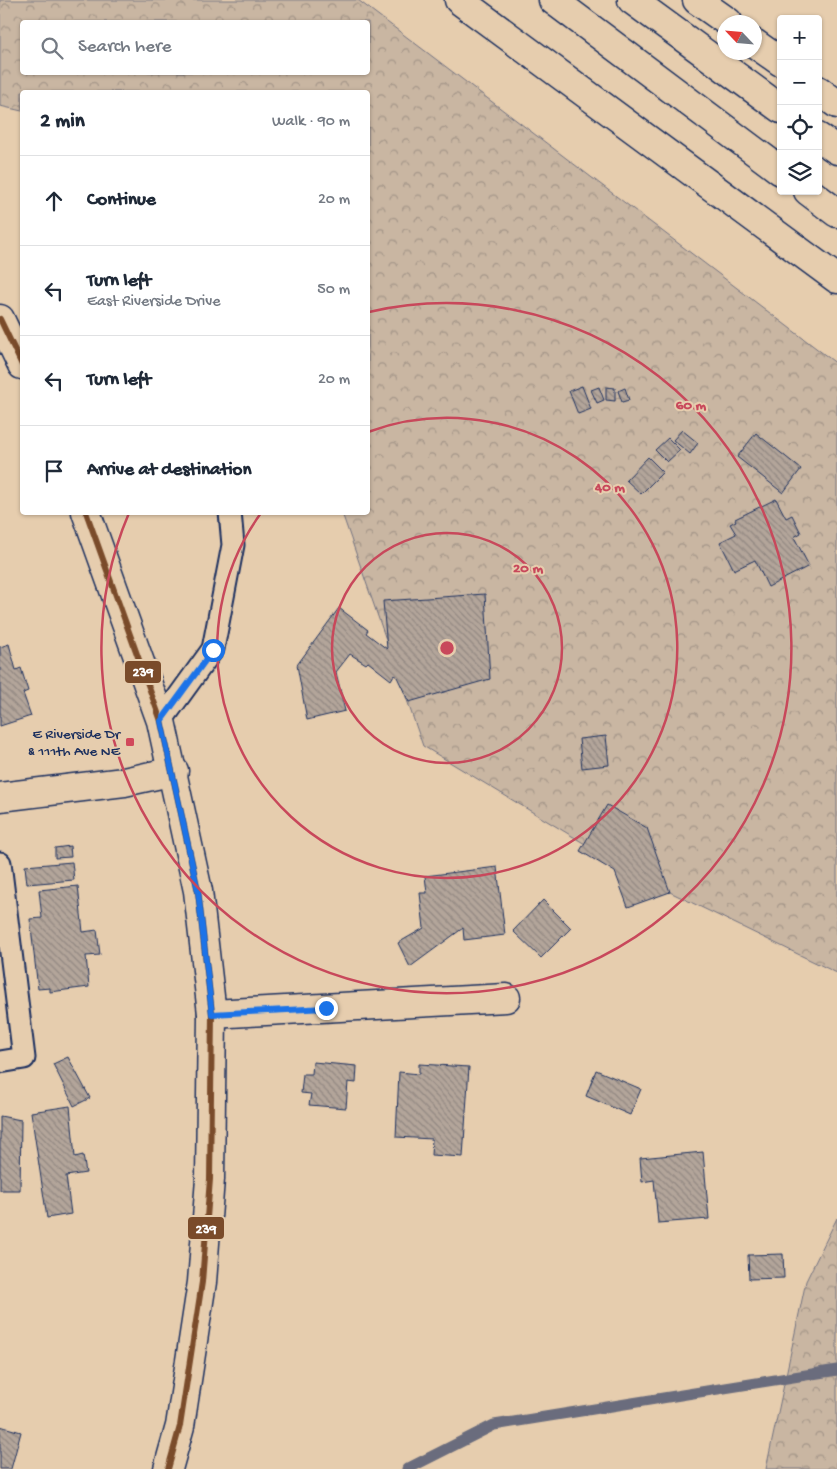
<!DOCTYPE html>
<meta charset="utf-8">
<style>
body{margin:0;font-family:"Gochi Hand",sans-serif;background:#f6f6f7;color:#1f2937}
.controls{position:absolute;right:15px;top:15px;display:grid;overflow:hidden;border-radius:5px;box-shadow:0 1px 4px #0004}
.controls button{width:45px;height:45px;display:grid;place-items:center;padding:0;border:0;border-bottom:1px solid #e0e1e3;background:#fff;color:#1f2937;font:25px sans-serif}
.compass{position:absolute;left:717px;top:15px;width:45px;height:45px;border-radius:50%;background:#fff;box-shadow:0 1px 4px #0004;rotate:296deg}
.stop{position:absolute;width:15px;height:15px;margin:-11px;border:4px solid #1a73e8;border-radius:50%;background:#fff}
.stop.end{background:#1a73e8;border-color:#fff;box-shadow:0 1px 5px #0008}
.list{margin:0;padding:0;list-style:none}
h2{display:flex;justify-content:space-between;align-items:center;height:65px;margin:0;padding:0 20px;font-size:21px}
h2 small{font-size:16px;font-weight:400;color:#747a83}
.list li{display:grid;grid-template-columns:32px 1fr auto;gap:15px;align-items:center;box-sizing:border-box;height:90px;padding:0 20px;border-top:1px solid #e0e1e3}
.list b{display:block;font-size:19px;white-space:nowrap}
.list p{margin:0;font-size:16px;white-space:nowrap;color:#747a83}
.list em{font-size:16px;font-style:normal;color:#747a83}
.icon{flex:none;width:28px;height:28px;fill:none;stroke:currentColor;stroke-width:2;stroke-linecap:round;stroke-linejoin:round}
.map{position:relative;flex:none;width:837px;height:1469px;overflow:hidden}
.search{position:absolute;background:#fff;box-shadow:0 1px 4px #0004;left:20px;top:20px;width:350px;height:55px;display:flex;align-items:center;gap:12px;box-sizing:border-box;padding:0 18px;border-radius:5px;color:#747a83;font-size:19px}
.panel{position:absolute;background:#fff;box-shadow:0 1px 4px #0004;left:20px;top:90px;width:350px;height:425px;border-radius:5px}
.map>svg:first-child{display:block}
.forest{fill:url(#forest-crowns);stroke:#727280;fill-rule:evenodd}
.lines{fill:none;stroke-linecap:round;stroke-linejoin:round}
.stream{stroke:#6a6c7d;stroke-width:11}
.building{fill:url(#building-back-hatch);stroke:#1b2f5e}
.lane-casing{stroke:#1b2f5e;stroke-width:25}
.street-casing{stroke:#1b2f5e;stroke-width:31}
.secondary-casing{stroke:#1b2f5e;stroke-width:31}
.highway-casing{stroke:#1b2f5e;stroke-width:31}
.lane{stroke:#e6cdae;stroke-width:21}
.street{stroke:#e6cdae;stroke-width:28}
.secondary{stroke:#e6cdae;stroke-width:28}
.highway{stroke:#e6cdae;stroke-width:28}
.bus-1-casing{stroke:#e6cdae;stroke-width:10}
.bus-1{stroke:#7a4b2a;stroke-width:6}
.route{stroke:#1a73e8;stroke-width:6}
.ring{fill:none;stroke:#c8485b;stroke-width:2.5}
.poi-dot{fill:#d1495b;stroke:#e6cdae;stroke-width:2}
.labels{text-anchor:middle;stroke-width:4;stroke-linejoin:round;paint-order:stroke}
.poi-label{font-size:15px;fill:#1b2f5e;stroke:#e6cdae;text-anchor:end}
.centre{fill:#c8485b;stroke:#e6cdae;stroke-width:2.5}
.ring-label{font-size:15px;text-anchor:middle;font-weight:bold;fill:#c8485b;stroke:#e6cdae;stroke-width:4;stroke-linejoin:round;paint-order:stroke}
.line-badge{stroke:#e6cdae;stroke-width:2}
.badge-label{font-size:14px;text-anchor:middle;font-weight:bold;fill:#fff}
</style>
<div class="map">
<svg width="837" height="1469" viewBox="0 0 837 1469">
<defs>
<pattern id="forest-crowns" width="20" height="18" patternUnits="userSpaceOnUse" patternTransform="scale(1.25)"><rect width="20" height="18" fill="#c9b6a2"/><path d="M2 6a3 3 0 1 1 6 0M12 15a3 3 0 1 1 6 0" fill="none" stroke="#a29487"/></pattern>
<pattern id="building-back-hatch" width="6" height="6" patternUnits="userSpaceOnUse" patternTransform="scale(1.25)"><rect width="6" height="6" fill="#b3a59a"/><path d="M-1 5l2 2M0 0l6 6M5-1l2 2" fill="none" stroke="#918781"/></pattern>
</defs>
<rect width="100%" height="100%" fill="#e6cdae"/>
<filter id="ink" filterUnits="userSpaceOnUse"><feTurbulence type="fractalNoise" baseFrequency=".02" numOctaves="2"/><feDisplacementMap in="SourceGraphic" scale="10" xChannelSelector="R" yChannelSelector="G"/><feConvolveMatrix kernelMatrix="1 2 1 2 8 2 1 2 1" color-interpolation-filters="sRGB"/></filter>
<g filter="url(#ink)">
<g class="forest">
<path d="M0,0H358L837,364V973L643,879L423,746L342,513L368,512V92H22V111L0,106ZM22,22H368V72H22Z"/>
<polygon points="837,1218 837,1469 766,1469 806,1281"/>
</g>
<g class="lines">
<polyline class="stream" points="407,1469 494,1425 837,1370"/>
</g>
<g class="building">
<polygon points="582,386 591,409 578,414 569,391"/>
<polygon points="599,387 604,400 597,403 591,390"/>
<polygon points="606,387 615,388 615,401 606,400"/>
<polygon points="625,388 629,400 622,402 618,391"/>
<polygon points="682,430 698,443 690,454 673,440"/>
<polygon points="756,433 801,469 783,493 737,457"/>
<polygon points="668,438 680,450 667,462 655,450"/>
<polygon points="648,457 663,472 641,494 626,480"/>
<polygon points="776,499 786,518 792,515 801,533 794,537 809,566 768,587 755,560 734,570 720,542 736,534 730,524 736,521 735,519"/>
<polygon points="485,594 490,679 409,702 397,677 394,675 391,680 368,662 366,664 350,654 336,672 345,711 307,720 297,665 339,608 368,630 366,633 387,649 383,601"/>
<polygon points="9,644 16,670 21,668 28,691 23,693 31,716 0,726 0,647"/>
<polygon points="606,736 609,765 582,768 579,739"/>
<polygon points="607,805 647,828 670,892 628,907 615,872 580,851"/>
<polygon points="70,846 71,857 55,858 55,848"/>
<polygon points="72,862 74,880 27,884 25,866"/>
<polygon points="497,867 505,935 464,940 463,928 410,967 398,943 424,928 420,893 427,893 425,876"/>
<polygon points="78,886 83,932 97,930 100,955 86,956 89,987 50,992 50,988 38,989 30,919 42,918 39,890"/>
<polygon points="543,900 571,928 541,958 513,931"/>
<polygon points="68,1057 90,1098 74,1106 53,1064"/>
<polygon points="313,1062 357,1066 356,1083 348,1082 346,1108 309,1105 311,1094 301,1093 303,1074 312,1074"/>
<polygon points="419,1064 469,1067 463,1157 431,1155 432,1139 396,1137 399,1072 419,1074"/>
<polygon points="596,1070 641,1089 630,1115 586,1096"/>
<polygon points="70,1106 75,1157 83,1155 86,1173 66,1176 71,1214 47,1218 31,1112"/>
<polygon points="0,1116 21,1120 20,1190 0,1190"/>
<polygon points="703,1152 709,1219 658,1223 654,1180 642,1182 640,1158"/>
<polygon points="783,1254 784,1278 749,1279 748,1255"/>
<polygon points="0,1426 21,1432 11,1469 0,1469"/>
</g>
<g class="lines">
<g class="lane-casing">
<g id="lane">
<polyline points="161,721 213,649 233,545 230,512"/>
<polyline points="0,863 24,1058 0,1062"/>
</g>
</g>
<g class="street-casing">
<g id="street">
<polyline points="0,797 124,782 174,771"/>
<polyline points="212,1014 506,998"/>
</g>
</g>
<g class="secondary-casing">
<g id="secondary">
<polyline points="0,319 22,365"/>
<polyline points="86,512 161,721 198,891 212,1014 210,1179 202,1282 180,1426 168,1469"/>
</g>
</g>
<g class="highway-casing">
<g id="highway">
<polyline points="459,0 837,279"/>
<polyline points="553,0 781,171"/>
<polyline points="632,0 781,109"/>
<polyline points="697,0 728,22"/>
<polyline points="754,43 781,62"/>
<polyline points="818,90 837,104"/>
<polyline points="818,137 837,150"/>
<polyline points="808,191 837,213"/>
</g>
</g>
<use href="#lane" class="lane"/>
<use href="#street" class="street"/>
<use href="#secondary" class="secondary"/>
<use href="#highway" class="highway"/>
<g class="bus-1-casing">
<g id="bus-1">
<polyline points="0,319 22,365"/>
<polyline points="86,512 161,721 198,891 212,1014 210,1179 202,1282 180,1426 168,1469"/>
</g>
</g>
<use href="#bus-1" class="bus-1"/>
</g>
</g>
<g class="lines" filter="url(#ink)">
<polyline class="route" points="213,650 161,721 198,891 212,1014 326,1008"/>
</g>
<g class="ring">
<circle cx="447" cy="648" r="115"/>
<path d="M368 432A230 230 0 1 1 261 513"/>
<path d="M369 312A345 345 0 1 1 129 513"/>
</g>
<rect class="poi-dot" x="125" y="737" width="10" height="10" rx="2.5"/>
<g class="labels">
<g class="poi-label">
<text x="120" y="738">E Riverside Dr<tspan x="120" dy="17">&amp; 111th Ave NE</tspan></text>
</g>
</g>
<circle cx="447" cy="648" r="8" class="centre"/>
<g class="ring-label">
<text x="691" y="409">60 m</text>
<text x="610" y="491">40 m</text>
<text x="528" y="572">20 m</text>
</g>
<g class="line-badge">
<rect x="124" y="660" width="38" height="24" rx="5" fill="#7a4b2a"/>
<rect x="187" y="1216" width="38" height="24" rx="5" fill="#7a4b2a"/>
</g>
<g class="badge-label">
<text x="143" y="676">239</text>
<text x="206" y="1233">239</text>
</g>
</svg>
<div class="controls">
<button>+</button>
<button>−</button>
<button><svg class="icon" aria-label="locate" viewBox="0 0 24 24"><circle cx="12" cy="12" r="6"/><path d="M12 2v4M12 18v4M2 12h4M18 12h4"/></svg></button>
<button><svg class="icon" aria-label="layers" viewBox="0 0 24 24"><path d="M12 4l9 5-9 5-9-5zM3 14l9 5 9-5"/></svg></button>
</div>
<svg class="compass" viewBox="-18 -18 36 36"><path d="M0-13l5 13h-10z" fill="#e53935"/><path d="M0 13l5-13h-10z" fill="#747a83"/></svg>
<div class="stop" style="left:213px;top:650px"></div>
<div class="stop end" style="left:326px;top:1008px"></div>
<div class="search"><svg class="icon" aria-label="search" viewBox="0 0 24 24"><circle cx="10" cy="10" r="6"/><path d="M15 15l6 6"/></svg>Search here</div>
<section class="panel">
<h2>2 min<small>Walk · 90 m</small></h2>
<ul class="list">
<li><svg class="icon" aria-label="ahead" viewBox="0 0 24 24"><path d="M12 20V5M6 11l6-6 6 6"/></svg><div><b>Continue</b></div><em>20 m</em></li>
<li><svg class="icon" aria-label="left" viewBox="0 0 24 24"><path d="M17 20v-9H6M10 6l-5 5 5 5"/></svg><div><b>Turn left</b><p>East Riverside Drive</p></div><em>50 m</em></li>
<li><svg class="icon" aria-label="left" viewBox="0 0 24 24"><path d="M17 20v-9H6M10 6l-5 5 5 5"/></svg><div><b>Turn left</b></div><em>20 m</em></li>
<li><svg class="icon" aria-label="arrive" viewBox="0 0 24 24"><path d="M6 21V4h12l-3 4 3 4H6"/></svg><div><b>Arrive at destination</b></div></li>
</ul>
</section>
</div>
